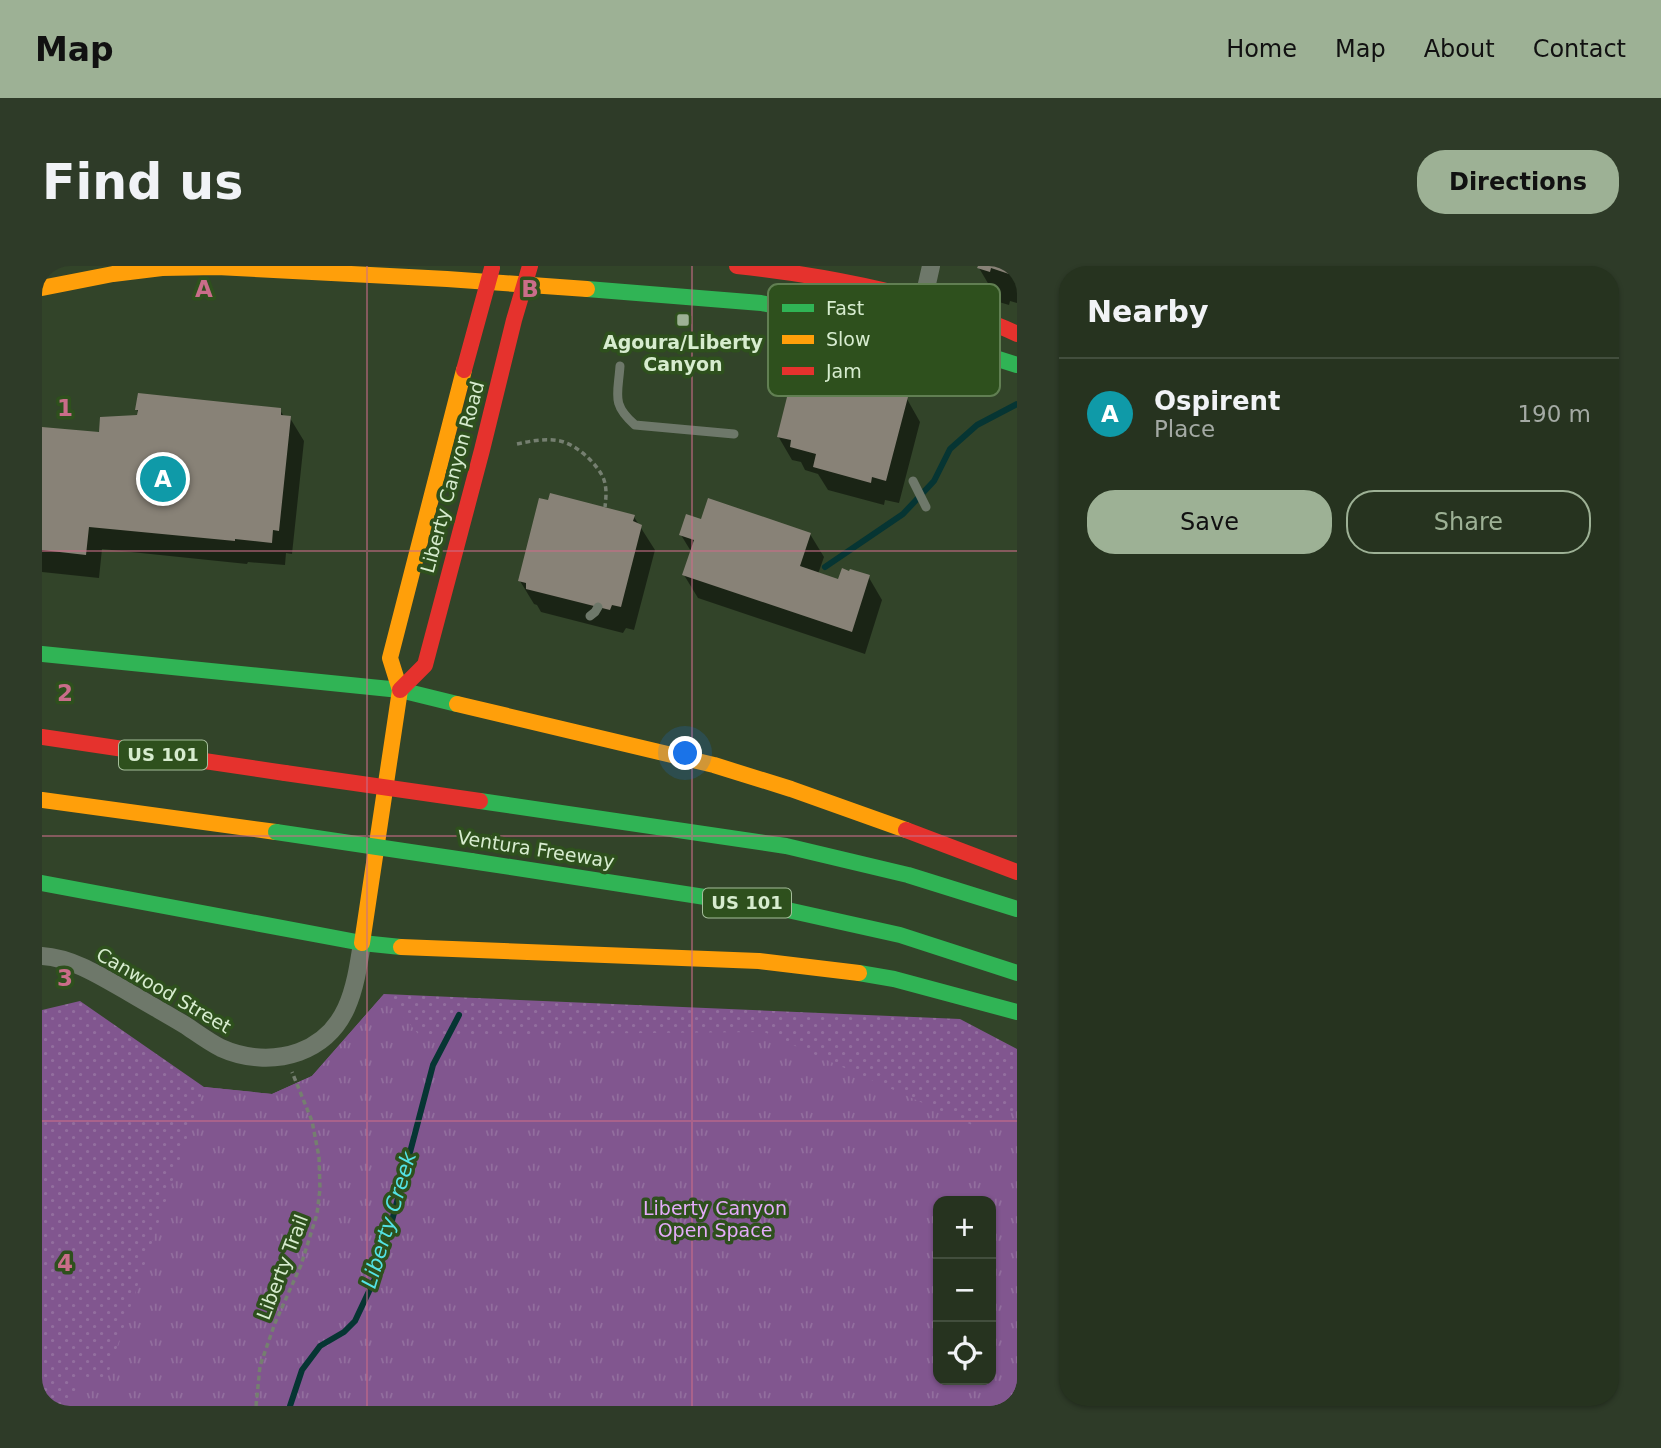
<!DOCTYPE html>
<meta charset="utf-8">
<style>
body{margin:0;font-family:"DejaVu Sans",sans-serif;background:#2e3b28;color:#f1f3f6}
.controls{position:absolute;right:21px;bottom:21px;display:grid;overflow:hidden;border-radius:14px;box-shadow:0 2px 5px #0004}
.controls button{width:63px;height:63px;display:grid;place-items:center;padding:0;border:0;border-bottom:2px solid #424e3d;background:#26331f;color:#f1f3f6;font:35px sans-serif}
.you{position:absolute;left:644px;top:488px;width:24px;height:24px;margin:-18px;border:5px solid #fff;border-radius:50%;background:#1a73e8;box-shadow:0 0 0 10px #1a73e833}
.badge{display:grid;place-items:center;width:46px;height:46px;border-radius:50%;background:#9db195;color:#fff;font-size:23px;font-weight:700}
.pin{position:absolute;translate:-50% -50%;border:4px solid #fff;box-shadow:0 2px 7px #0006}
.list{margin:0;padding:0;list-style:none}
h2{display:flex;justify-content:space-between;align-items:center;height:91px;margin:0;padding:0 28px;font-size:30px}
h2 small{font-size:23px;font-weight:400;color:#a4aaa4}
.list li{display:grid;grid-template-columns:46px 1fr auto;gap:21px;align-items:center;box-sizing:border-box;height:112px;padding:0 28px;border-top:2px solid #424e3d}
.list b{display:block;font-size:26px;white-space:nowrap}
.list p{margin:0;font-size:23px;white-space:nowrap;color:#a4aaa4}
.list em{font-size:23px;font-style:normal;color:#a4aaa4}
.actions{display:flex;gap:14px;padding:21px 28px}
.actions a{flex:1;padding:16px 0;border:2px solid #9db195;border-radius:28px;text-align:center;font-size:24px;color:#9db195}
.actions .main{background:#9db195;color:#111}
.icon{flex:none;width:38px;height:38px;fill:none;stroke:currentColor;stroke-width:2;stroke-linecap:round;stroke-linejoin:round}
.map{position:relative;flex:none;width:975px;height:1140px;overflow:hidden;border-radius:28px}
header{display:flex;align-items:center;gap:42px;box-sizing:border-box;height:98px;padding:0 35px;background:#9db195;color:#111}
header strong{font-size:33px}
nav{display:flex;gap:38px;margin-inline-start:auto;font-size:24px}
.intro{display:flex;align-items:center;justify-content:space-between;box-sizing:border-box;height:168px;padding:0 42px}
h1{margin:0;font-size:49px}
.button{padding:18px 32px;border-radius:28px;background:#9db195;color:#111;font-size:24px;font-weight:700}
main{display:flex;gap:42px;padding:0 42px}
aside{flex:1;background:#26331f;border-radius:28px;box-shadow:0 2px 5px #0004}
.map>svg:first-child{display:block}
.grass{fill:url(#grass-dots);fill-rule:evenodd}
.park{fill:url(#park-tufts);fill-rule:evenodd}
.shadow{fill:#0007}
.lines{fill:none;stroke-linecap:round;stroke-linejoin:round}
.stream{stroke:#063533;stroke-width:6}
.building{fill:#888277}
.path{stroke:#757f70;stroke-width:3.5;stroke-dasharray:5 3.5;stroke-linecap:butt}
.lane{stroke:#6e786a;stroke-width:9}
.street{stroke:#6e786a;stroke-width:18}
.fast{stroke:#30b455;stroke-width:16}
.slow{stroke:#ff9f0a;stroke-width:16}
.jam{stroke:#e5322d;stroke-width:16}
.fast-bridge{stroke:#30b455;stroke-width:16}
.jam-bridge{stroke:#e5322d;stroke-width:16}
.grid{fill:none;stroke:#ca6d89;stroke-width:2;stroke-opacity:0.55}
.poi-dot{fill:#9db195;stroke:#2e501d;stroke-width:2.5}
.labels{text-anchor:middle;stroke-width:7;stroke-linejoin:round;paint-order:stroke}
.shield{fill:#2e501d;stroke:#a4bd9a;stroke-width:2}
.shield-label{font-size:18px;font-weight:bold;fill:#d7eccf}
.poi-label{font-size:19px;font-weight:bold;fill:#d7eccf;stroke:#2e501d}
.street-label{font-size:19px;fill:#d7eccf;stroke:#2e501d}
.park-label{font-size:19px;fill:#e4acf9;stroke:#2e501d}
.water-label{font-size:21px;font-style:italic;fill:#53e2e4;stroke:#2e501d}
.key{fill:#2e501d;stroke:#617f52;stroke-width:2}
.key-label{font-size:19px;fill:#d7eccf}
.grid-label{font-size:23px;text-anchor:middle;font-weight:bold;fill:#ca6d89;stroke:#2e501d;stroke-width:7;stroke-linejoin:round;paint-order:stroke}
</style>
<header>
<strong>Map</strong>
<nav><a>Home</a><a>Map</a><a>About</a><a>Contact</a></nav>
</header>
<div class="intro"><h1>Find us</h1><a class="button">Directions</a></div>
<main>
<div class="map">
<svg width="975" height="1140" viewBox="0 0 975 1140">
<defs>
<pattern id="grass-dots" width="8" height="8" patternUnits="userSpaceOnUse" patternTransform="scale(1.75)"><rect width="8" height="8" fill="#81568f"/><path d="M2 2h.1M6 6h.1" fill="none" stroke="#926e9e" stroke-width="1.8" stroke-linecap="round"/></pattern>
<pattern id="park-tufts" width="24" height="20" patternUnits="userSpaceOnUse" patternTransform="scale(1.75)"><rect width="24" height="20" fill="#81568f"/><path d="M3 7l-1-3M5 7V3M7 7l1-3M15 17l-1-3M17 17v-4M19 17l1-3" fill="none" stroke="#926e9e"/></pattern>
</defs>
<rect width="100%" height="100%" fill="#324429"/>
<path class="grass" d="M342,728L918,753L975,783V1140H0V744L38,735L162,821L230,828L270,810ZM896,935H949V1114H896Z"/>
<path class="park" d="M342,728L377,769L722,766L930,859L975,844V1140H29L39,1109L63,1117L162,821L230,828L270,810ZM896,935H949V1114H896Z"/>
<g class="shadow">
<polygon points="938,0 975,0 975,37 968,35 967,39 957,36 937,2"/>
<polygon points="852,125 855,131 865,133 878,156 857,237 843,234 842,239 786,224 776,208 763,204 759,196 750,194 736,170"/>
<polygon points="95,144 238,144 243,152 248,152 262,175 250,288 244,287 243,299 206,296 205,298 60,283 57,312 0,306 0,163 58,168 97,151"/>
<polygon points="592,251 613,284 592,364 584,362 581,367 499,346 495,339 492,338 478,315"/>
<polygon points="660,255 768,268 782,291 776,308 797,315 808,307 826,310 840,334 823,388 656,332 642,309 650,287 639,269"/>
</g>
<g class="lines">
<g class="stream">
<polyline points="783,301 861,248 892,215 908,183 935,159 975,138"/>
<polyline points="248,1140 260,1104 278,1080 302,1066 313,1055 337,1004 391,799 417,749"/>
</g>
</g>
<g class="building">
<polygon points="936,0 969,0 967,8 949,2 948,6 935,2"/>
<polygon points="768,101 853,123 852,128 866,131 844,215 830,211 829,217 771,201 774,188 748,181 749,174 735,171 752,103 766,107"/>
<polygon points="96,127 239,142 239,149 249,150 237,265 231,264 230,277 193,273 193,275 47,261 44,289 0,284 0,161 57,166 58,151 95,149 96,144 93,144"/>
<polygon points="508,227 593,249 591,255 600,259 579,341 570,339 568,344 484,323 484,317 476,315 497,232 506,234"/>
<polygon points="666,232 769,267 758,300 796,313 800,302 807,305 808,303 828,309 810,366 640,309 652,274 637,269 644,248 659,253"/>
</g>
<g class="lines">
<g class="path">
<path d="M475,178C489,175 503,172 518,175C534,178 557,199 562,214C565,223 564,232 563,241"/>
<polyline points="214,1140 218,1100 233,1057 259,999 275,948 278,923 277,891 270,855 250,806"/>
</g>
<g class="lane">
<path d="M578,100C576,129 569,138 593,159L692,168"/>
<polyline points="871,215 884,241"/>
<polyline points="548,350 553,346 556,341"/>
</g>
<g class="street">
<polyline points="874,67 889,0"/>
<path d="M0,690C30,692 57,709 83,724C103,736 123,747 143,759C155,767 167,776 179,782C203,793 232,795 257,786C306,768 313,723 320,677"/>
</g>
<g class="fast">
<polyline points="545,23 719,37 874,67 975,99"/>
<polyline points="0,388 358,424 415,438"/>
<polyline points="438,535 744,580 866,609 975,643"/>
<polyline points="429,595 741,643 858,669 975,707"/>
<polyline points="0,617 320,677 359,681"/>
<polyline points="817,707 852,713 975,746"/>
</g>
<g class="slow">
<polyline points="0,22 71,8 120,2 175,1 405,13 545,23"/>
<polyline points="415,438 672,499 749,523 864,564"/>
<polyline points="0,534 234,566"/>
<polyline points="320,677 358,424 348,392 422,104"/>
<polyline points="359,681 717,695 817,707"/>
</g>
<g class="jam">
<path d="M695,0C770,8 843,21 915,45C935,52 956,58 975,68"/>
<polyline points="422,104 450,2"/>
<polyline points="358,424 383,399 440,184 472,54 488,0"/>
<polyline points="0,471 243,507"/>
<polyline points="864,564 975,606"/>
</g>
<polyline class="fast-bridge" points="234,566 429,595"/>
<polyline class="jam-bridge" points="243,507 438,535"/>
</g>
<path class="grid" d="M325,0V1140M650,0V1140M0,285H975M0,570H975M0,855H975"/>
<rect class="poi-dot" x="634" y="47" width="14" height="14" rx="3.5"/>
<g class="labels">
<g class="shield">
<rect x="77" y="474.5" width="88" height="29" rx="5"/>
<rect x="661" y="622.5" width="88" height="29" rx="5"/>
</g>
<g class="shield-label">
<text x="121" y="495">US 101</text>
<text x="705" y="643">US 101</text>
</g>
<g class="poi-label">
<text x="641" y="83">Agoura/Liberty<tspan x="641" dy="22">Canyon</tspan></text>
</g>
<g class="street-label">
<text transform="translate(410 211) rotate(-75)" y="7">Liberty Canyon Road</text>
<text transform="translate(494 583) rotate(9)" y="7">Ventura Freeway</text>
<text transform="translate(122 724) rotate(30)" y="7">Canwood Street</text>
<text transform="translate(240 1001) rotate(-69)" y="7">Liberty Trail</text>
</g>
<g class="park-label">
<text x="673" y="949">Liberty Canyon<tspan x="673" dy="22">Open Space</tspan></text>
</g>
<g class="water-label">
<text transform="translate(347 954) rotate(-73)" y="7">Liberty Creek</text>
</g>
</g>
<rect x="726" y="18" width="232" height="112" rx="10" class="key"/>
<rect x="740" y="38" width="32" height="8" fill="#30b455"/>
<rect x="740" y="69" width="32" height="9" fill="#ff9f0a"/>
<rect x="740" y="101" width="32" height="8" fill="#e5322d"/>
<g class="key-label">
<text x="784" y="49">Fast</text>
<text x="784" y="80">Slow</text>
<text x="784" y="112">Jam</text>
</g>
<g class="grid-label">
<text x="162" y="31">A</text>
<text x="488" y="31">B</text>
<text x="23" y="150">1</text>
<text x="23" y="435">2</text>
<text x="23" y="720">3</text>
<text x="23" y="1005">4</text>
</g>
</svg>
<div class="controls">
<button>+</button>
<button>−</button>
<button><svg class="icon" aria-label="locate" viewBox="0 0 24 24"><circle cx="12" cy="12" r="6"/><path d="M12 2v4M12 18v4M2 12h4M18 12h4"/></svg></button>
</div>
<div class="you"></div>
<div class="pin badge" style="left:121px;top:213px;background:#0f9aa8">A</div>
</div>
<aside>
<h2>Nearby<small></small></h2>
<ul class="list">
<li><span class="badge" style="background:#0f9aa8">A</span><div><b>Ospirent</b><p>Place</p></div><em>190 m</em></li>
</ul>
<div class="actions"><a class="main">Save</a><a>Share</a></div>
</aside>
</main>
